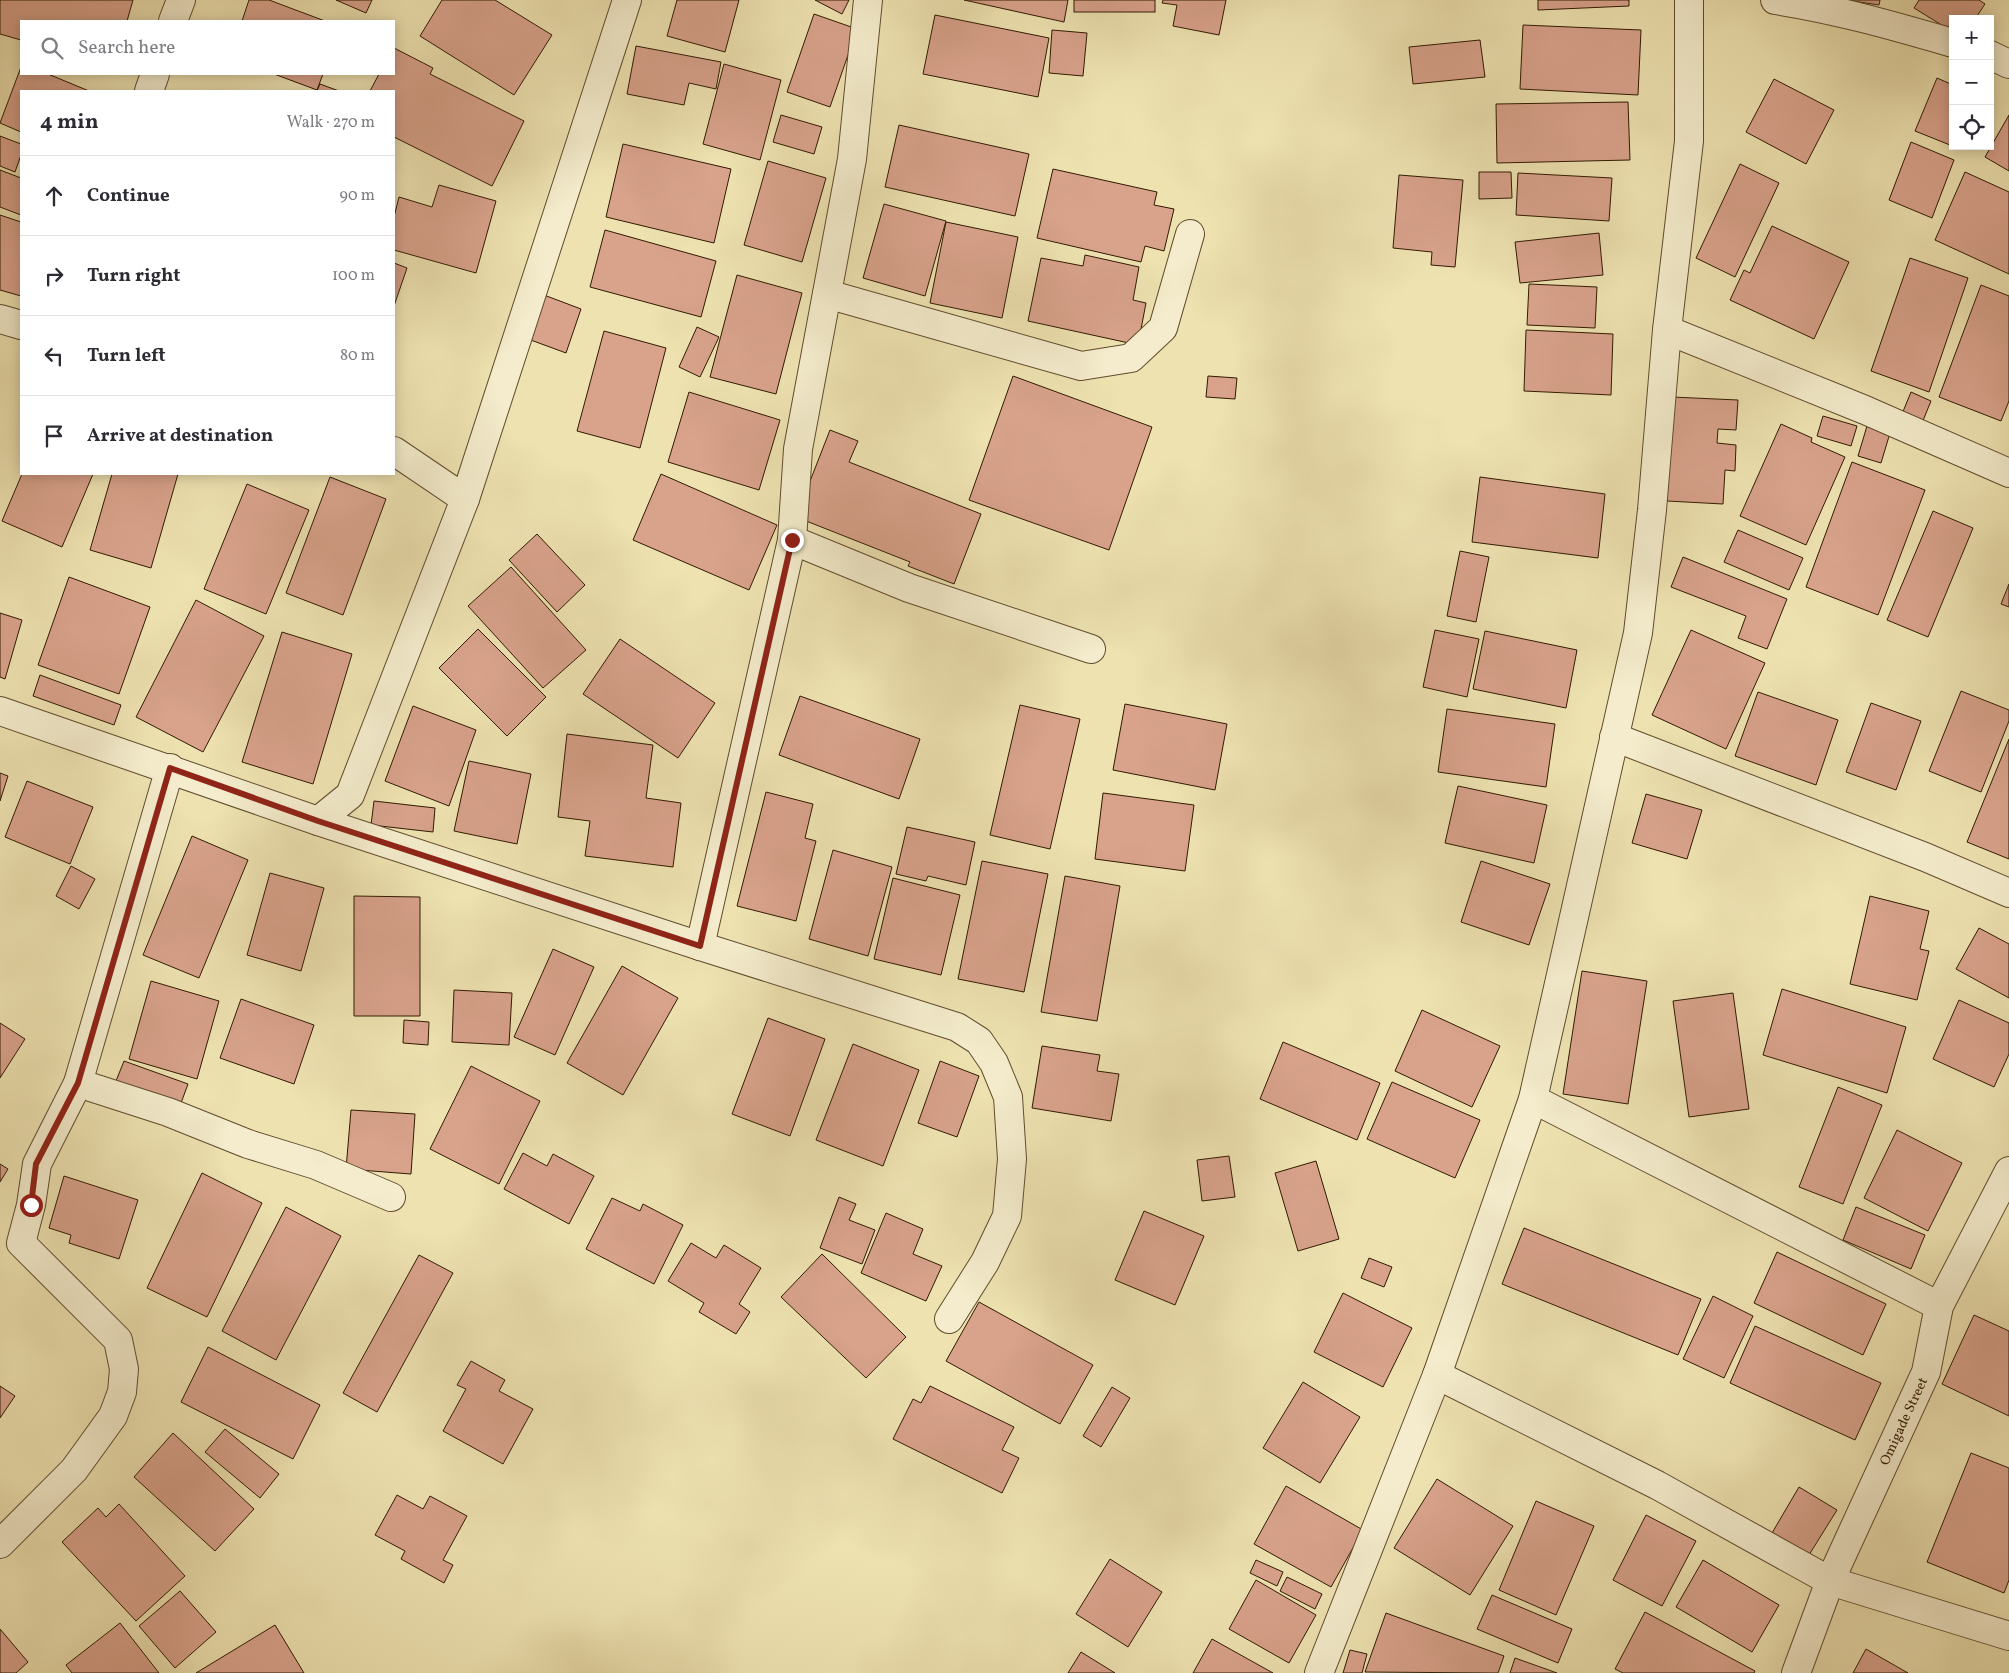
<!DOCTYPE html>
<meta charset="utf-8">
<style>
body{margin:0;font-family:Vollkorn,serif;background:#f2f2f3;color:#2b2b33}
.controls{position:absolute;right:15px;top:15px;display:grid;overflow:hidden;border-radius:0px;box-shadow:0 2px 12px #0003}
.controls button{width:45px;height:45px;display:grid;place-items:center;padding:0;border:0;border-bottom:1px solid #e1e1e2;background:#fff;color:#2b2b33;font:25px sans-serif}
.stop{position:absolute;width:15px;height:15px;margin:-11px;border:4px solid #8f2418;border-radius:50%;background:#fff}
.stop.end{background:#8f2418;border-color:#fff;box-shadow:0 1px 5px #0008}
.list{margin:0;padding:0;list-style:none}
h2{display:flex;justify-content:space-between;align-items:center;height:65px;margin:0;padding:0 20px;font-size:21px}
h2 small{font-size:16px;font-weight:400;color:#7c7c81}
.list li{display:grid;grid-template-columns:32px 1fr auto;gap:15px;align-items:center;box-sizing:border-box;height:80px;padding:0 20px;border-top:1px solid #e1e1e2}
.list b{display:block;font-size:19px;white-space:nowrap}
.list em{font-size:16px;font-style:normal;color:#7c7c81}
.icon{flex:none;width:28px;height:28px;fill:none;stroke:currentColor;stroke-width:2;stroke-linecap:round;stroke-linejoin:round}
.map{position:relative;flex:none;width:2009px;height:1673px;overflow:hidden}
.search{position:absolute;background:#fff;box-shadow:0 2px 12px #0003;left:20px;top:20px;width:375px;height:55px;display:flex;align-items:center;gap:12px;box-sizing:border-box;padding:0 18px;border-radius:0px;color:#7c7c81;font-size:19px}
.panel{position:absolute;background:#fff;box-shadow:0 2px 12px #0003;left:20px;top:90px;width:375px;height:385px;border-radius:0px}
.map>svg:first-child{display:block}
.building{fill:#d8a28b;stroke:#311a00}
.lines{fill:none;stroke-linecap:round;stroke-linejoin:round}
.minor-casing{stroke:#604c2c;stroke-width:30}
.minor{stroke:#f4eccc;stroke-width:28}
.route{stroke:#8f2418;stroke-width:6}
.labels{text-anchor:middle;stroke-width:4.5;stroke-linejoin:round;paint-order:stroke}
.street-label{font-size:14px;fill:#311a00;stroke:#f4eccc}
</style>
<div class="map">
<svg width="2009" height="1673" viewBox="0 0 2009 1673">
<rect width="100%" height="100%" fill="#eee2b1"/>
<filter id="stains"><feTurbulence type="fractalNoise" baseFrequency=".004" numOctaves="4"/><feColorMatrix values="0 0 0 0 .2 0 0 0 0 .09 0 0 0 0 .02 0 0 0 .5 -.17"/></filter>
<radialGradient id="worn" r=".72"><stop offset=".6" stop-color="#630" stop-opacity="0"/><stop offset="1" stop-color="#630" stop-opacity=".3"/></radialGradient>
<g class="building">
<polygon points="0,0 133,0 127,21 21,21 21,40 0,34"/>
<polygon points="249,0 269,0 325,21 242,21"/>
<polygon points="336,0 372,0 366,13"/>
<polygon points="442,0 495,0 552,35 514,95 420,36"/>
<polygon points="677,0 739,0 725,52 667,36"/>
<polygon points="815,0 849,0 842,14"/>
<polygon points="964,0 1068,0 1064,22"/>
<rect x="1074" y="0" width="81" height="12"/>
<polygon points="1163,0 1226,0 1219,35 1173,26 1177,5 1162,3"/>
<polygon points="1538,0 1629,0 1629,6 1538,10"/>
<polygon points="1846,0 1880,0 1879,5"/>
<polygon points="1919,0 1979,0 1985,4 1975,19 1953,19 1953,32 1914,8"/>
<polygon points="814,14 857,29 830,107 787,92"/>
<polygon points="935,15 1049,38 1038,97 923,74"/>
<polygon points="1523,25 1641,30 1638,95 1520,89"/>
<polygon points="1052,30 1087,33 1083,76 1049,73"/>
<polygon points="1480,40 1485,77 1413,84 1409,47"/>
<polygon points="636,46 721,62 716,89 689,83 684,105 627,94"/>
<polygon points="394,48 433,68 430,74 524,121 492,186 394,137 394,91 370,91 379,74 394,74"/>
<polygon points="724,64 781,80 760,160 703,144"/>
<polygon points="21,67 21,74 48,74 89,91 21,91 21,132 0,123"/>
<polygon points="274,74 323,74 317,90"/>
<polygon points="1937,78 1953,85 1953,146 1961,146 1960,149 1915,131"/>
<polygon points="1774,79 1834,110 1806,164 1746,132"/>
<polygon points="320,84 339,91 317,91"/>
<polygon points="1628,102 1630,160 1497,163 1496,104"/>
<polygon points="781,115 822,127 814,154 773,142"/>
<polygon points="2009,115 2009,171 1985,157"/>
<polygon points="899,125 1029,154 1015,216 885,187"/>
<polygon points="0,136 21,144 21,155 15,172 0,166"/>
<polygon points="1911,142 1954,160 1932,218 1889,200"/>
<polygon points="623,144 731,169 714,243 606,217"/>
<polygon points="768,161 826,178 802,262 744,245"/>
<polygon points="1740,164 1779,183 1735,277 1696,258"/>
<polygon points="1053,169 1157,192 1154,205 1174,209 1164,251 1145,246 1141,262 1037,238"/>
<polygon points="0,170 21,178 21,215 0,207"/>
<polygon points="1479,172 1511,172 1512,198 1479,199"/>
<polygon points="1965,172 2009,192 2009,274 1935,240"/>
<polygon points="1518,173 1612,178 1609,221 1516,215"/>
<polygon points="1399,175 1463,180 1455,267 1431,265 1432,252 1393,248"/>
<polygon points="439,185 496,201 476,273 394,250 394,217 399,197 432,207"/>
<polygon points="884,204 946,221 925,296 863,278"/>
<polygon points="0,215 21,222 21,296 0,290"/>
<polygon points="946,222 1018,237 1002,318 930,303"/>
<polygon points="1772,226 1849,262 1814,339 1730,300 1744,270 1750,273"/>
<polygon points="605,230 716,261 701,317 590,287"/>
<polygon points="1599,233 1603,275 1520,283 1515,242"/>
<polygon points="1085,255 1139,267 1133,300 1146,303 1138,345 1028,321 1041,258 1083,266"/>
<polygon points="1910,258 1968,278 1929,392 1871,371"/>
<polygon points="394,263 407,268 394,306"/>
<polygon points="737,275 802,293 776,394 710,377"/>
<polygon points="1529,284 1597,287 1595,328 1527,325"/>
<polygon points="1981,285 2009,296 2009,401 2001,421 1939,397"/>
<polygon points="544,295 581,309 566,353 528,339"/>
<polygon points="697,327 719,337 700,377 679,367"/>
<polygon points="1526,330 1613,334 1611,395 1524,391"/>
<polygon points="604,331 666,348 640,448 577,431"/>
<polygon points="1013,376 1152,427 1109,550 969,500"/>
<polygon points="1208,376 1237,378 1235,399 1206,397"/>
<polygon points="689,392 780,420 759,490 668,462"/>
<polygon points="1911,392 1931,401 1922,423 1902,414"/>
<polygon points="1672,397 1738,400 1736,430 1718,429 1717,443 1736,445 1735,471 1725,470 1723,504 1667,501"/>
<polygon points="1823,416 1857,426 1851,446 1817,436"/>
<polygon points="1781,424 1812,438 1811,442 1845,457 1806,545 1740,516"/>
<polygon points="1867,426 1890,433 1881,463 1858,456"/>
<polygon points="830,430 858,441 849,462 981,514 954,584 908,566 910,562 796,517"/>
<polygon points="1852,462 1925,490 1878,615 1806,587"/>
<polygon points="22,474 93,474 62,547 2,521"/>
<polygon points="112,474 178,474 151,568 90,550"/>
<polygon points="661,474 777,525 749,590 633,540"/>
<polygon points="330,477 386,499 343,615 286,593"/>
<polygon points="1480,477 1605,494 1598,558 1472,542"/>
<polygon points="247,484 309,510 266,614 204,589"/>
<polygon points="1933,511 1973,528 1928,637 1887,620"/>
<polygon points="1738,530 1803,558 1789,590 1724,562"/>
<polygon points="537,534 585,585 557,612 509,560"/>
<polygon points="1460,551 1489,557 1476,622 1447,616"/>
<polygon points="1683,557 1787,599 1767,649 1738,638 1746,616 1671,587"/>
<polygon points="511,567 586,650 543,688 468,606"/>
<polygon points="69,577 150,607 119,694 38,665"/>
<polygon points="2009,584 2009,607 2001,604"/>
<polygon points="196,600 264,636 203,752 136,717"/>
<polygon points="0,613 22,620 5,679 0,677"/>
<polygon points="478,629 546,697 507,736 439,668"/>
<polygon points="1435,630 1479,639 1467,697 1423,687"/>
<polygon points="1691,630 1765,663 1726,749 1652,715"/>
<polygon points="1485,631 1577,650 1566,708 1473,689"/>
<polygon points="282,632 352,654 313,784 242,762"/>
<polygon points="620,639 715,703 678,758 583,694"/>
<polygon points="40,675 121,705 114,725 33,696"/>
<polygon points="1961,691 2009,710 2009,721 1981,792 1929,771"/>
<polygon points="1758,692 1838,720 1816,785 1735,756"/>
<polygon points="800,696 920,739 899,799 779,755"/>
<polygon points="1871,703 1921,721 1896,790 1846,772"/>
<polygon points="1125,704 1227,724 1215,790 1113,770"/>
<polygon points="1020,705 1080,719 1050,849 990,835"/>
<polygon points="413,706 476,730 449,806 385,781"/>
<polygon points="1447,709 1555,724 1546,787 1438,772"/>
<polygon points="567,734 653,745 646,798 681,803 673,867 585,856 590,821 558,817"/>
<polygon points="2009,739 2009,859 1967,842"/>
<polygon points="469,761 531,774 517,844 454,831"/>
<polygon points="0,773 8,776 0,801"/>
<polygon points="27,781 93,807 70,864 5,837"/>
<polygon points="1458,786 1547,805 1534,863 1445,843"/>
<polygon points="766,792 813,804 805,838 816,841 796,921 737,906"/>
<polygon points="1103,793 1194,805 1185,871 1095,859"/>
<polygon points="1646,794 1702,810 1687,859 1632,843"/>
<polygon points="374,801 435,808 433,832 371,825"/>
<polygon points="907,827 975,842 966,885 928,876 926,881 896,874"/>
<polygon points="192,836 248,860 199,978 143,955"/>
<polygon points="833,850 892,867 868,956 809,939"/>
<polygon points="982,861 1048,874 1024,992 958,979"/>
<polygon points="1481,861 1550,884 1529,945 1461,922"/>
<polygon points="71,866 95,879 79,909 56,896"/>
<polygon points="270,873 324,888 301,971 247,955"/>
<polygon points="1065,876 1120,886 1097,1021 1041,1012"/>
<polygon points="893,878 960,895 941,975 874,959"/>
<polygon points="354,896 420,897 420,1016 354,1016"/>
<polygon points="1870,896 1929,911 1920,949 1929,951 1917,1000 1850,984"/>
<polygon points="1979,928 2009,944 2009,998 1956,969"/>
<polygon points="553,949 594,967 555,1055 514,1037"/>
<polygon points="622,966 678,998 623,1095 567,1063"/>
<polygon points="1582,971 1647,981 1628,1104 1563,1094"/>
<polygon points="151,981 219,1001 197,1079 129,1059"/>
<polygon points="1782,989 1906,1027 1887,1093 1763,1055"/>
<polygon points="454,990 512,993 509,1045 452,1042"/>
<polygon points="1733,993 1749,1109 1689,1117 1673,1001"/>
<polygon points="241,999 314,1025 294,1084 220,1058"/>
<polygon points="1959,1000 2009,1023 2009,1054 1994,1087 1933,1059"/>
<polygon points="1422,1010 1500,1046 1472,1107 1395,1071"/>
<polygon points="768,1018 825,1039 790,1136 732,1114"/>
<polygon points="404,1020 429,1022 428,1045 403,1043"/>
<polygon points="0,1023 25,1039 0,1078"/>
<polygon points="1283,1042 1380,1083 1357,1140 1260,1099"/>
<polygon points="853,1044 919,1070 883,1166 816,1140"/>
<polygon points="1042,1046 1100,1055 1097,1071 1119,1074 1111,1121 1032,1108"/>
<polygon points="124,1061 188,1084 177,1114 112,1091"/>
<polygon points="940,1061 979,1076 957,1137 918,1123"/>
<polygon points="471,1066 540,1101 499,1184 430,1149"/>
<polygon points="1392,1082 1480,1120 1455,1178 1367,1139"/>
<polygon points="1838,1087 1882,1105 1843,1204 1799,1187"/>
<polygon points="351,1110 415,1114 411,1174 346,1169"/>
<polygon points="1897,1130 1962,1163 1928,1231 1864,1198"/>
<polygon points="523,1153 547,1166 553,1154 594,1176 569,1224 504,1189"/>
<polygon points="1229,1156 1235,1197 1202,1201 1197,1160"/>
<polygon points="1316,1161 1339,1239 1298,1251 1275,1173"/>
<polygon points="0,1164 8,1169 0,1182"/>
<polygon points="202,1173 262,1203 207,1317 147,1288"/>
<polygon points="64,1176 138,1200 119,1259 69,1243 71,1235 49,1228"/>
<polygon points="839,1197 856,1204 849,1220 875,1230 862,1264 820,1248"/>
<polygon points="612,1198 640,1211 643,1204 683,1225 654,1284 586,1249"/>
<polygon points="286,1207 341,1236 276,1360 222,1331"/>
<polygon points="1856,1207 1925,1235 1911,1269 1843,1240"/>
<polygon points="1144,1211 1204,1236 1175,1305 1115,1280"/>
<polygon points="886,1213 923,1229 913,1254 942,1266 926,1301 861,1273"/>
<polygon points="1524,1228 1701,1299 1678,1355 1502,1284"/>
<polygon points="691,1243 716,1258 724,1245 761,1268 739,1304 750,1312 736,1334 699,1312 704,1303 668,1281"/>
<polygon points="1777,1252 1886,1304 1863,1355 1754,1303"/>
<polygon points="822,1254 906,1337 866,1378 781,1297"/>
<polygon points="419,1255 453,1273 377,1412 343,1393"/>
<polygon points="1369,1258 1392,1267 1384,1287 1361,1278"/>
<polygon points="1343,1293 1412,1328 1383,1387 1314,1352"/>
<polygon points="1713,1296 1753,1316 1724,1378 1683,1359"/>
<polygon points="979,1302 1093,1365 1060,1424 946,1361"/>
<polygon points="1974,1315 2009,1331 2009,1416 1942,1384"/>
<polygon points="1755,1326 1881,1383 1855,1440 1730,1383"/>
<polygon points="208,1347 320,1405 293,1459 181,1402"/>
<polygon points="471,1361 505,1380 499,1391 533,1409 503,1464 443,1431 466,1389 457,1385"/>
<polygon points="1303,1382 1360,1417 1320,1483 1263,1448"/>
<polygon points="0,1386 15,1396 0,1418"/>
<polygon points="930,1386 1014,1427 1002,1450 1019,1458 1002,1493 893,1439 913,1399 921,1403"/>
<polygon points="1112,1387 1130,1398 1101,1447 1083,1436"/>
<polygon points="225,1429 279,1474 260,1498 205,1452"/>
<polygon points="173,1433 254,1509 215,1551 134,1477"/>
<polygon points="1971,1453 2009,1468 2009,1580 2004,1593 1927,1562"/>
<polygon points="1437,1479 1513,1526 1470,1595 1394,1548"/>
<polygon points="1286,1486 1363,1530 1331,1587 1254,1544"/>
<polygon points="1799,1487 1837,1510 1809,1555 1772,1533"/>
<polygon points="397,1495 423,1509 430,1496 467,1516 443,1560 453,1565 444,1583 401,1559 405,1551 375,1535"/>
<polygon points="1536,1501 1594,1526 1556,1615 1499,1590"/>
<polygon points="119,1504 185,1576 136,1621 62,1542 98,1508 106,1517"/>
<polygon points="1646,1515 1696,1541 1662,1606 1613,1580"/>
<polygon points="1110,1559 1162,1592 1128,1647 1076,1614"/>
<polygon points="1256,1560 1283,1572 1277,1586 1250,1573"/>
<polygon points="1703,1560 1779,1605 1752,1652 1676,1607"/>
<polygon points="1287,1577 1322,1594 1315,1609 1280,1591"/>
<polygon points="1256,1580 1316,1615 1289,1663 1229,1629"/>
<polygon points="180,1591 216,1632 175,1668 139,1626"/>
<polygon points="1492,1595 1572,1629 1558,1663 1477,1629"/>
<polygon points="1645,1612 1755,1671 1754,1673 1623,1673 1615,1669"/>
<polygon points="1386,1613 1504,1656 1498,1673 1365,1672"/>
<polygon points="120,1623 159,1673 72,1673 66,1665"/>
<polygon points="275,1625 304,1673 196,1673"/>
<polygon points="0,1629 28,1662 16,1673 0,1673"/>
<polygon points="1212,1639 1273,1673 1193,1673"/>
<polygon points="1866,1649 1908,1673 1853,1673"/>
<polygon points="1350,1650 1367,1654 1362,1673 1343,1673"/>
<polygon points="1081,1652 1115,1673 1068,1673"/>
<polygon points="1515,1658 1557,1673 1510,1673"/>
</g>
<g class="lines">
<g class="minor-casing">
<g id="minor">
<path d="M1775,0C1835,9 1894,26 1953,43"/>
<polyline points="173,21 181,0"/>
<polyline points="1990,55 2009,64"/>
<polyline points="149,91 155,74"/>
<polyline points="827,294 1081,366 1131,358 1163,328 1190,234"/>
<polyline points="0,319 21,325"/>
<polyline points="1667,330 1865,410 2009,473"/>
<polyline points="394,451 465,499"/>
<polyline points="792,540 909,588 1091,649"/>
<polyline points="0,711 318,821 700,946 957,1027 979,1041 994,1063 1008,1097 1012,1159 1007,1216 985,1262 949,1319"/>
<polyline points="1614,737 1925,857 2009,893"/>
<polyline points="318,821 350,795 465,499 627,0"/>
<polyline points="700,946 792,540 798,449 852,159 868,0"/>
<polyline points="78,1083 168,1112 248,1144 316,1165 391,1197"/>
<polyline points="1533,1099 1939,1306"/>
<polyline points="1437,1375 1657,1485 1830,1581 2009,1636"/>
<polyline points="0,1544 74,1470 113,1416 122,1392 124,1369 118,1340 21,1243 31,1205 37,1164 78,1083 170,768"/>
<polyline points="1319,1673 1437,1375 1533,1099 1638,633 1652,510 1667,330 1689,141 1689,0"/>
<polyline points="1796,1673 1830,1581 1926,1372 1939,1306 2009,1171"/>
</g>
</g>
<use href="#minor" class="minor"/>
</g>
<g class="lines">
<polyline class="route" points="31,1205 36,1164 78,1083 170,768 318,821 700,946 792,540"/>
</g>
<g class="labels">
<g class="street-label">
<text transform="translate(1903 1421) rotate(-65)" y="5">Omigade Street</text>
</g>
</g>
<rect width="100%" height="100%" filter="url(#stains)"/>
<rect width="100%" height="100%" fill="url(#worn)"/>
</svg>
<div class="controls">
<button>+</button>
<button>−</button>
<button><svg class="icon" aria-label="locate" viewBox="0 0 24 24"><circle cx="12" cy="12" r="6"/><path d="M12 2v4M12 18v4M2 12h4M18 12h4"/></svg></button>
</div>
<div class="stop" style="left:31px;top:1205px"></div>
<div class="stop end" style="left:792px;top:540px"></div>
<div class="search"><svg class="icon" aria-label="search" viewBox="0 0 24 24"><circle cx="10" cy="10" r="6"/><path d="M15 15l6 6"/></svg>Search here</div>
<section class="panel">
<h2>4 min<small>Walk · 270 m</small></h2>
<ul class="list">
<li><svg class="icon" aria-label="ahead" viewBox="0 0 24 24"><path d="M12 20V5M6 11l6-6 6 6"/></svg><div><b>Continue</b></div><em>90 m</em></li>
<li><svg class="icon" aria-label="right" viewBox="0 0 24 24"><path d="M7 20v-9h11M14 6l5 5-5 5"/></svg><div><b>Turn right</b></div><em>100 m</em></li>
<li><svg class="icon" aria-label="left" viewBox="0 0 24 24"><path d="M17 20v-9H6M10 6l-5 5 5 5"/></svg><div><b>Turn left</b></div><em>80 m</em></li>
<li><svg class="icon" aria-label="arrive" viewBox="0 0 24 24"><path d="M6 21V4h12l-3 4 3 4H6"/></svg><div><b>Arrive at destination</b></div></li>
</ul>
</section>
</div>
